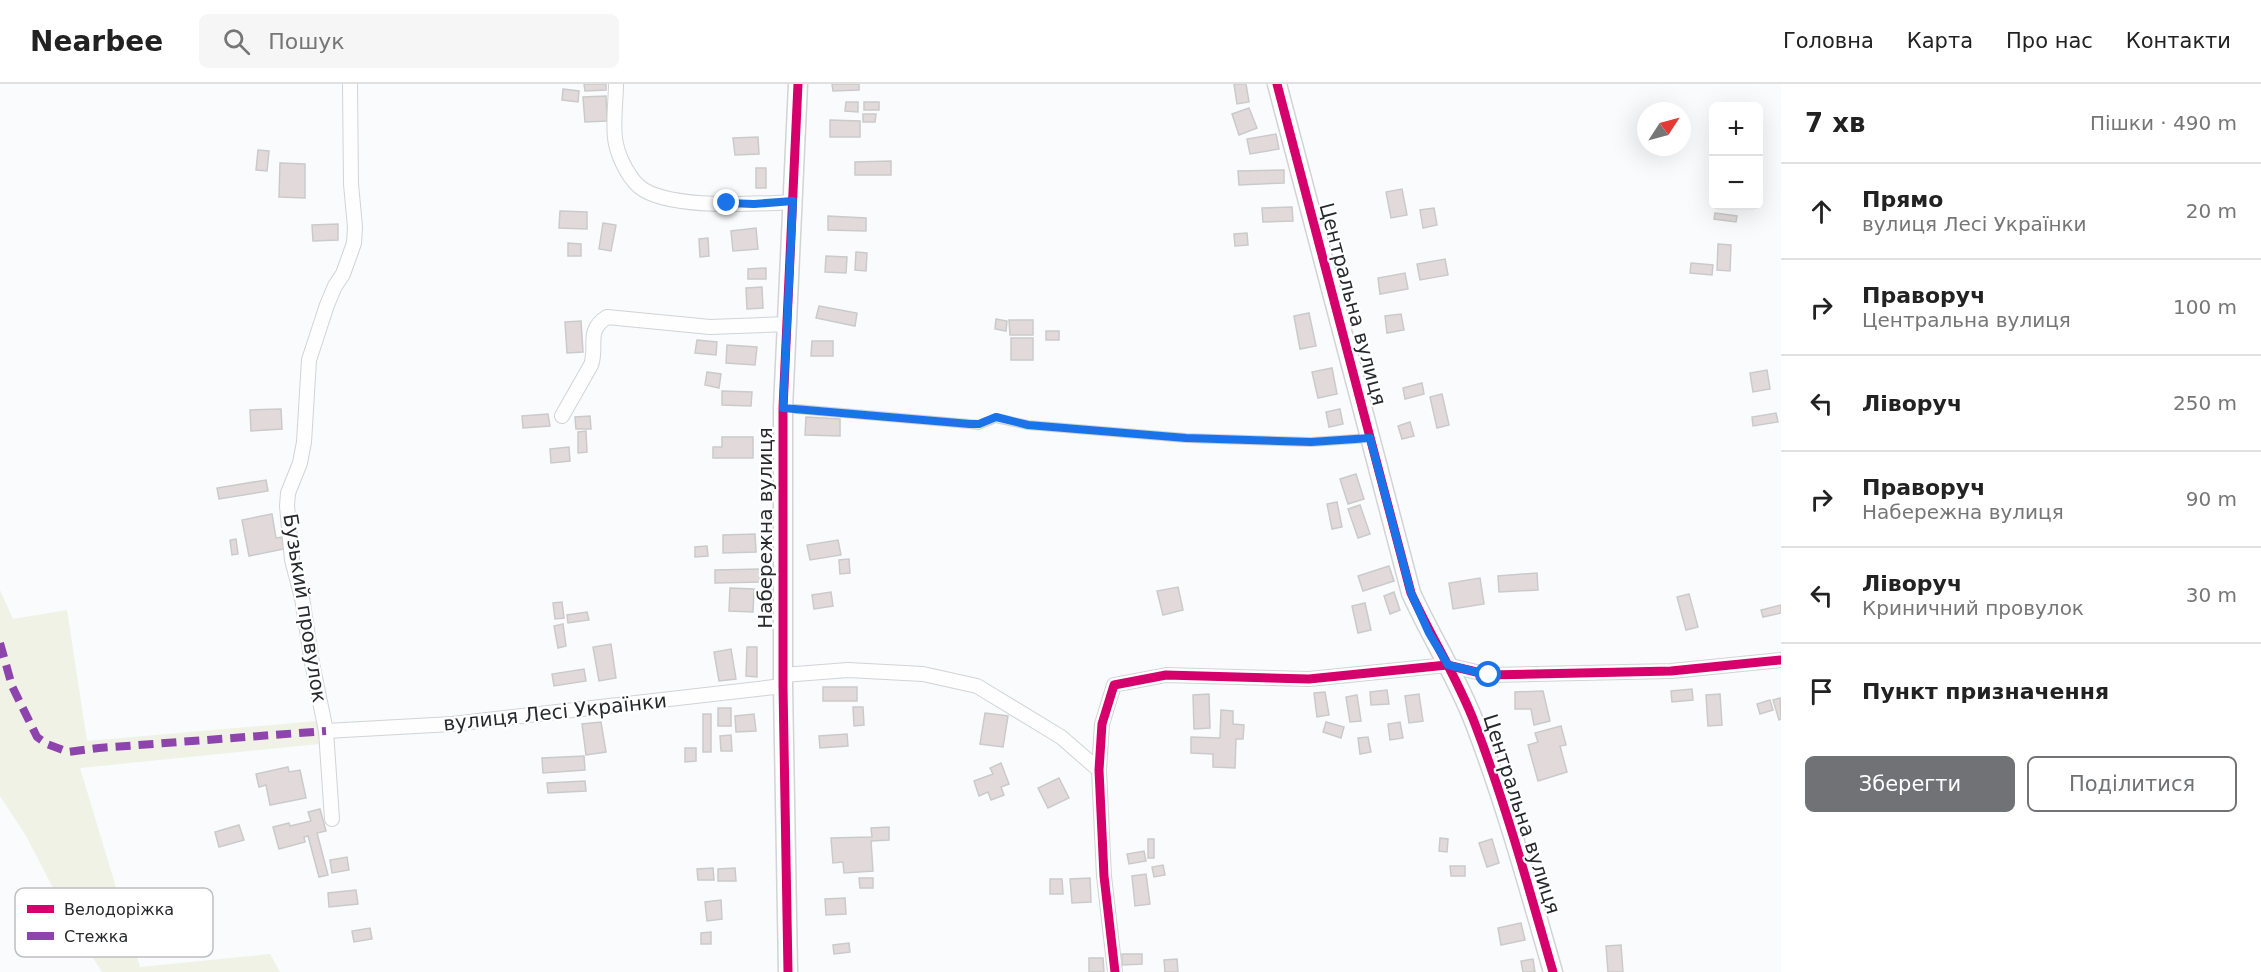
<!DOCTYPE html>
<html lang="uk">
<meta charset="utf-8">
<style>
body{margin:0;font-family:"DejaVu Sans",sans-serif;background:#f6f6f6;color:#222}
.controls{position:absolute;right:18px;top:18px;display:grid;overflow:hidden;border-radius:9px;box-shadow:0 6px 24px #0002}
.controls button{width:54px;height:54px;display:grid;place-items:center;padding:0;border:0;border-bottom:2px solid #e0e0e0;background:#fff;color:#222;font:30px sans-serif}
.compass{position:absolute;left:1637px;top:18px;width:54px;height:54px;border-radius:50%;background:#fff;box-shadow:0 6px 24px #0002;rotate:54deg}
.stop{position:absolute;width:18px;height:18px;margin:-14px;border:4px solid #1a73e8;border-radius:50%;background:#fff}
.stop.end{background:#1a73e8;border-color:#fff;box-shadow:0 2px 6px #0008}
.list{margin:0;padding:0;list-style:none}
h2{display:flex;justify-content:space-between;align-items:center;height:78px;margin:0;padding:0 24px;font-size:26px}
h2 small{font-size:20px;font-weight:400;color:#767676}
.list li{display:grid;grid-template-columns:39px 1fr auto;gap:18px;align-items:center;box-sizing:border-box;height:96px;padding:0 24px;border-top:2px solid #e0e0e0}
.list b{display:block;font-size:22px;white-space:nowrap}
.list p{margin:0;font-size:20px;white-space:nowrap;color:#767676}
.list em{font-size:20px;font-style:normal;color:#767676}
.actions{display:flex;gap:12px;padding:18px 24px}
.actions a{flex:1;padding:14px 0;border:2px solid #707275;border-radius:9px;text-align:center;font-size:21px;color:#707275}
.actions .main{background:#707275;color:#fff}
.icon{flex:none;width:33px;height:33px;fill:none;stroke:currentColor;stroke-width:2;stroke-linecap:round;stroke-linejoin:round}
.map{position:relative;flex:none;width:1781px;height:888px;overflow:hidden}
header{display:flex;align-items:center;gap:36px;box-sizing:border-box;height:84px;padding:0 30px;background:#fff;border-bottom:2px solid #e0e0e0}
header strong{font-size:28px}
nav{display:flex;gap:33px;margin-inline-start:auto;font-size:21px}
.search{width:420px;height:54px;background:#f6f6f6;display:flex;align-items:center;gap:15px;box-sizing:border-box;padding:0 21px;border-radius:9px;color:#767676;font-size:22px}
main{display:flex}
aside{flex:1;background:#fff}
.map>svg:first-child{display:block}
.green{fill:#eff2e5}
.building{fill:#e2dada;stroke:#cbcaca;stroke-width:1.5}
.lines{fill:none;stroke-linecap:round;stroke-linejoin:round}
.lane-casing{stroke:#d1d3d5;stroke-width:10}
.street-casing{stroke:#d1d3d5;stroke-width:16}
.secondary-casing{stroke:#d1d3d5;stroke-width:21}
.lane{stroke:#fefeff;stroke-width:7}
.street{stroke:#fefeff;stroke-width:14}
.secondary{stroke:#fefeff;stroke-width:18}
.quiet{stroke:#8e44ad;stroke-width:8;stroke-dasharray:15 8;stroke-linecap:butt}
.cycleway-casing{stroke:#fff;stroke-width:13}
.cycleway{stroke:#d6006c;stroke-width:9}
.route{stroke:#1a73e8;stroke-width:8}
.labels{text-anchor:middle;stroke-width:4.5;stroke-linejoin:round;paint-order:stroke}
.street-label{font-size:20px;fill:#27292c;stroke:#fff}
.key{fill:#fff;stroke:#bebfc0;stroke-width:1.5}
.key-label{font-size:16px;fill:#27292c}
</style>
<header>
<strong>Nearbee</strong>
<div class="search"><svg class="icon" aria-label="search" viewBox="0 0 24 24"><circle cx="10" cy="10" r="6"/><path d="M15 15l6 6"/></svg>Пошук</div>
<nav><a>Головна</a><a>Карта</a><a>Про нас</a><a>Контакти</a></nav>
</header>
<main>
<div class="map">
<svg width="1781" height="888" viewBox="0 0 1781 888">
<rect width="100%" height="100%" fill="#f9fbfd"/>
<polygon class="green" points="0,506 13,535 67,526 87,657 317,637 319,660 80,684 140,883 270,870 280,888 102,888 73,842 26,752 0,712"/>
<g class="building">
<polygon points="584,0 606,0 606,6 585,7"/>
<polygon points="832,0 859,0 859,6 833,7"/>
<polygon points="1234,0 1246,0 1249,18 1237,20"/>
<polygon points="563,5 579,7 578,18 562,16"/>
<polygon points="606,12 607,37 585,38 583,13"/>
<polygon points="846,18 858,18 858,28 845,27"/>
<rect x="864" y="18" width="15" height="8"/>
<polygon points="1249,24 1257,44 1239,51 1232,30"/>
<polygon points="863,30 876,30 875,38 863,38"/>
<polygon points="830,36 860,37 860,53 830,53"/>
<polygon points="1276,50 1279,65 1250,70 1247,55"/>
<polygon points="758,53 759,70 735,71 733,54"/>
<polygon points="258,66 269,67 267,87 256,86"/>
<polygon points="891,77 891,91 855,91 855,78"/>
<polygon points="280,79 305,80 305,114 279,113"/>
<rect x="756" y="84" width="10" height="20"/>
<polygon points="1284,86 1284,99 1239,101 1238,87"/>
<polygon points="1402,105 1407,131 1391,134 1386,108"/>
<polygon points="1292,123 1293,137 1263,138 1262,124"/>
<polygon points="1434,124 1437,141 1423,144 1420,126"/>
<polygon points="560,127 587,128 587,145 559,144"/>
<polygon points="1715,129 1737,132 1736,138 1714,135"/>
<polygon points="828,132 866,134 866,147 828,146"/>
<polygon points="603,139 616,141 611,167 599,165"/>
<polygon points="338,140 338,156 313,157 312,141"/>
<polygon points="756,144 758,165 733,167 731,147"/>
<polygon points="1247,149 1248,161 1235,162 1234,150"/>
<polygon points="708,154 709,172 700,173 699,155"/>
<polygon points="568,159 581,160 581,172 568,172"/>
<polygon points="1718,160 1731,161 1730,187 1717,186"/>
<polygon points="856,168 867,169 866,187 855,186"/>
<polygon points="826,172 847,173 846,189 825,188"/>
<polygon points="1445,175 1448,191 1420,196 1417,180"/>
<polygon points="1691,179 1713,181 1712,191 1690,189"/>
<polygon points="766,184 766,195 748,195 748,185"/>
<polygon points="1405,189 1408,205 1380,210 1378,194"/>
<polygon points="762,203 763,224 747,225 746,204"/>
<polygon points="819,222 857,229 855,242 816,234"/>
<polygon points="1309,229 1316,262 1300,265 1294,232"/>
<polygon points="1401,230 1404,246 1387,249 1385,232"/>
<polygon points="996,235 1007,237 1006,247 995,245"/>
<polygon points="1009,236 1033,236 1033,251 1010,251"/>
<polygon points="581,237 583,268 567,269 565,238"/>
<rect x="1046" y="247" width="13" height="9"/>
<rect x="1011" y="254" width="22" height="22"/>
<polygon points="697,256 717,258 716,271 695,269"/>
<polygon points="812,257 833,257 833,272 811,272"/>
<polygon points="727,261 757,263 755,281 726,279"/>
<polygon points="1332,284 1337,310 1318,314 1312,288"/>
<polygon points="1767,286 1770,305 1753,308 1750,289"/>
<polygon points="707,288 721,290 719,304 705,301"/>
<polygon points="1422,299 1424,310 1405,315 1403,304"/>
<polygon points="722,307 752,308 751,322 722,321"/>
<polygon points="1442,310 1449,341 1437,344 1430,313"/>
<polygon points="281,325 282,345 251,347 250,326"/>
<polygon points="1340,325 1343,340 1329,343 1326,328"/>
<polygon points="1776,329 1778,338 1753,342 1752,333"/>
<polygon points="548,330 550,342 523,344 522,332"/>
<polygon points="590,332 591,345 576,345 575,333"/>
<polygon points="806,333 840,335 840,352 805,351"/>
<polygon points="1410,338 1414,352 1402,355 1398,342"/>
<polygon points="586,347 587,368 578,369 578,348"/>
<polygon points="722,353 753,353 753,374 713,374 713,363 722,363"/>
<polygon points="569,363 570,377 551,379 550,365"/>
<polygon points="1356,390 1364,415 1348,420 1340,395"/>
<polygon points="266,396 268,407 219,415 217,404"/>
<polygon points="1337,418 1342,443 1332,445 1327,420"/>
<polygon points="1360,421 1370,450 1358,454 1348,425"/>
<polygon points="272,430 276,454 282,453 284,465 249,472 242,436"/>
<polygon points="755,450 756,468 723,469 723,451"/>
<polygon points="236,455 238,470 232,471 230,456"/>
<polygon points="838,456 841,471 810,476 807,461"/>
<polygon points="707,462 708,472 695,473 695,463"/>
<polygon points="849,475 850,489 840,490 839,476"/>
<polygon points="1389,482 1394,497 1363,507 1358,492"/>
<polygon points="761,485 761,498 715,499 715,486"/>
<polygon points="1537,489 1538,506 1499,508 1498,492"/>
<polygon points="1480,494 1484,520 1453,525 1449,499"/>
<polygon points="1178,503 1183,526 1163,531 1157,507"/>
<polygon points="730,504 754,505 753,528 729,527"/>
<polygon points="831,508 833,522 814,525 812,511"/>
<polygon points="1394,508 1400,526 1390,530 1384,512"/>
<polygon points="1689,510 1698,543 1686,546 1677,513"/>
<polygon points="562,518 564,534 555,535 553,519"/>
<polygon points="1365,519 1371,546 1358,549 1352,522"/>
<polygon points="1781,521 1781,529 1763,533 1761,526"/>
<polygon points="587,528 589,536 568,539 567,531"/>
<polygon points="563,540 566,562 558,564 554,542"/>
<polygon points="611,560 616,594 599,597 593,563"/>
<polygon points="747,563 757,563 757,593 746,592"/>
<polygon points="731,565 736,595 719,597 714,568"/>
<polygon points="584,585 586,597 554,602 552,590"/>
<rect x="823" y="603" width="34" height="14"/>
<polygon points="1692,605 1693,616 1672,618 1671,607"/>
<polygon points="1387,606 1389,620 1371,621 1370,608"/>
<polygon points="1543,607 1550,637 1534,641 1531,625 1515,625 1515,608"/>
<polygon points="1325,608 1329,631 1317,633 1314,609"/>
<polygon points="1209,610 1210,644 1194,645 1193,611"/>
<polygon points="1419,610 1423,637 1409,639 1405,612"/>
<polygon points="1720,610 1722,641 1708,642 1706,611"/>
<polygon points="1357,611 1361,637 1350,638 1346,613"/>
<polygon points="1780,614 1781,635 1779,636 1773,616"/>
<polygon points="1770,616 1773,626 1760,630 1757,620"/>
<polygon points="853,623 863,623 864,641 854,642"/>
<rect x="718" y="624" width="13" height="18"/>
<polygon points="1221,626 1233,627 1233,640 1244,641 1243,655 1236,655 1235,684 1213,683 1213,670 1191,669 1191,653 1220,654"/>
<polygon points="985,629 1008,632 1003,663 980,660"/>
<rect x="703" y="630" width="8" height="38"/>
<polygon points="754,630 756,647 736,648 735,632"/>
<polygon points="601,638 606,668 586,671 582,640"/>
<polygon points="1326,638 1344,643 1341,654 1323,648"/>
<polygon points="1400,638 1403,654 1390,656 1388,640"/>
<polygon points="1561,642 1566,661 1560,662 1567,688 1538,697 1528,661 1538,658 1535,649"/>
<polygon points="847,650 848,662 820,664 819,652"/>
<polygon points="731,651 732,667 721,667 720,652"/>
<polygon points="1368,653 1371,668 1360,670 1358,654"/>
<polygon points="685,664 696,664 696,677 685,678"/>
<polygon points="584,672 585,686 543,689 542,674"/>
<polygon points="1001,679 1009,700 1001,703 1004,711 991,716 988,708 979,712 974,697 993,690 990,684"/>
<polygon points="288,683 289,688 300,686 306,714 270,721 266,701 259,703 256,690"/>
<polygon points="1059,694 1069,714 1048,724 1038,704"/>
<polygon points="585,697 586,707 548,709 547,699"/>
<polygon points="320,725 326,747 317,749 328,791 319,793 308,752 304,753 305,758 279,765 273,743 289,739 290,742 311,737 308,728"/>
<polygon points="239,741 244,756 219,763 215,748"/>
<polygon points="889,743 889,756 871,757 873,787 844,789 843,778 833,779 831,754 872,753 871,744"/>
<polygon points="1440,754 1448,755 1447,768 1439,767"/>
<rect x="1148" y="755" width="6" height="19"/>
<polygon points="1492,755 1499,779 1487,783 1479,759"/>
<polygon points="1144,767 1146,777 1129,780 1127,770"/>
<polygon points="347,773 349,786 332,789 330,776"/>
<polygon points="1163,781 1165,791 1154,793 1152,783"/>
<polygon points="1450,782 1465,782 1465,792 1451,792"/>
<polygon points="713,784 714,796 698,796 697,785"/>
<polygon points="735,784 736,797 718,797 718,785"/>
<polygon points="1146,790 1150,820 1135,822 1132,792"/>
<polygon points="859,794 873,794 873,804 860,804"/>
<polygon points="1090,794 1091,818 1072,819 1070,795"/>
<polygon points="1050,795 1062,795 1063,810 1050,810"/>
<polygon points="356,806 358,820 329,823 328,809"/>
<polygon points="845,814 846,830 826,831 825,815"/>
<polygon points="721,816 722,835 707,837 705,818"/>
<polygon points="1521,839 1525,856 1501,861 1498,844"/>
<polygon points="370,844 372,855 354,858 352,847"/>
<polygon points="711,848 711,860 701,860 701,849"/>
<polygon points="849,859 850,868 834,870 833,861"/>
<polygon points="1621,861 1623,888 1608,888 1606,862"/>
<polygon points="1122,870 1142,870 1142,880 1122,881"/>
<polygon points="1089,874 1103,874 1104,888 1089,888"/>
<polygon points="1177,875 1178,888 1165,888 1164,876"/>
<polygon points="1533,875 1535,888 1523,888 1521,877"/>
</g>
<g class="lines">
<g class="lane-casing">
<polyline id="lane" points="785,324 970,340 979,341 996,334 1028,341 1186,354 1311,358 1370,354"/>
</g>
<g class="street-casing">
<g id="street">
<path d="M616,0C616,17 612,44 616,60C619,74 630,98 644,106C676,125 755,120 793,118"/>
<path d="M562,332L591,281C598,262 585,247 607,233L710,243L788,240"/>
<polyline points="783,591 848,586 923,590 977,602 1061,653 1099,686"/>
<polyline points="326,647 452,640 783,602"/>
<polyline points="332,735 326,647 312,579 302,514 292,476 287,422 288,409 300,379 304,358 309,276 327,221 335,202 343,190 354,159 355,143 351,100 350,0"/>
<polyline points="1115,888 1104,792 1099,686 1102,640 1114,601 1166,591 1309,595 1447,581 1489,591 1671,587 1781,576"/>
</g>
</g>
<g class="secondary-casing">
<g id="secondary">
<path d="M1277,0L1411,509C1431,553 1458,595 1475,640C1506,721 1529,805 1553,888"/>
<polyline points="788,888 783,602 783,324 798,0"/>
</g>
</g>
<use href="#lane" class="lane"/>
<use href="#street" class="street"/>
<use href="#secondary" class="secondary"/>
<polyline class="quiet" points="0,559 12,602 37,653 47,660 68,668 99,664 326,647"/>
<g class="cycleway-casing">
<g id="cycleway">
<path d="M1277,0L1411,509C1431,553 1458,595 1475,640C1506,721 1529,805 1553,888"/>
<polyline points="788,888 783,602 783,324 798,0"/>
<polyline points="1115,888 1104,792 1099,686 1102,640 1114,601 1166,591 1309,595 1447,581 1489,591 1671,587 1781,576"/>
</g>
</g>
<use href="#cycleway" class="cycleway"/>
</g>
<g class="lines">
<polyline class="route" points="727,119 754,120 793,117 783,324 970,340 979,340 996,333 1028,341 1186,354 1311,358 1370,354 1411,509 1429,549 1448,581 1489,591"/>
</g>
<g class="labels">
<g class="street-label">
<text transform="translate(1353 220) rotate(75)" y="7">Центральна вулиця</text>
<text transform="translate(765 444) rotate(-90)" y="7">Набережна вулиця</text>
<text transform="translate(305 524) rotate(81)" y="7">Бузький провулок</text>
<text transform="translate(555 628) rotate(-6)" y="7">вулиця Лесі Українки</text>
<text transform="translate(1522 730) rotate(72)" y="7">Центральна вулиця</text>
</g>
</g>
<rect x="15" y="804" width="198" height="69" rx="9" class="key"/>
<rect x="27" y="821" width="27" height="8" fill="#d6006c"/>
<rect x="27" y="848" width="27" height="8" fill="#8e44ad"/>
<g class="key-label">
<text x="64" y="831">Велодоріжка</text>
<text x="64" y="858">Стежка</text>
</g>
</svg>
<div class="controls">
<button>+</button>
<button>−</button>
</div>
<svg class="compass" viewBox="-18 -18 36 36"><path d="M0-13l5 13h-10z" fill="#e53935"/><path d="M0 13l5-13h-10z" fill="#767676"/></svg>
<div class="stop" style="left:1489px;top:591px"></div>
<div class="stop end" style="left:727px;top:119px"></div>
</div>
<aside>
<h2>7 хв<small>Пішки · 490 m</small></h2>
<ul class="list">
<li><svg class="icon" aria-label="ahead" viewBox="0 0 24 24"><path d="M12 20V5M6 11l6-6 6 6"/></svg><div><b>Прямо</b><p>вулиця Лесі Українки</p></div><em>20 m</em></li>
<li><svg class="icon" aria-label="right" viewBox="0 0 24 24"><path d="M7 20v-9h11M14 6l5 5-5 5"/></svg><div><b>Праворуч</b><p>Центральна вулиця</p></div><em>100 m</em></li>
<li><svg class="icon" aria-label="left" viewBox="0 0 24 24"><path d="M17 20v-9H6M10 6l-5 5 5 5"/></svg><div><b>Ліворуч</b></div><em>250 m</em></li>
<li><svg class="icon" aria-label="right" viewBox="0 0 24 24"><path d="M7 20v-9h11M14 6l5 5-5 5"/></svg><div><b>Праворуч</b><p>Набережна вулиця</p></div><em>90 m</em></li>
<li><svg class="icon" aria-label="left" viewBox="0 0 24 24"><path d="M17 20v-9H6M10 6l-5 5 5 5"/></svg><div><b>Ліворуч</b><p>Криничний провулок</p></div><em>30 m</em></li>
<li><svg class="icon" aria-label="arrive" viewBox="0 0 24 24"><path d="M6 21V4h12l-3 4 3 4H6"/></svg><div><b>Пункт призначення</b></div></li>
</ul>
<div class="actions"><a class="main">Зберегти</a><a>Поділитися</a></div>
</aside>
</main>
